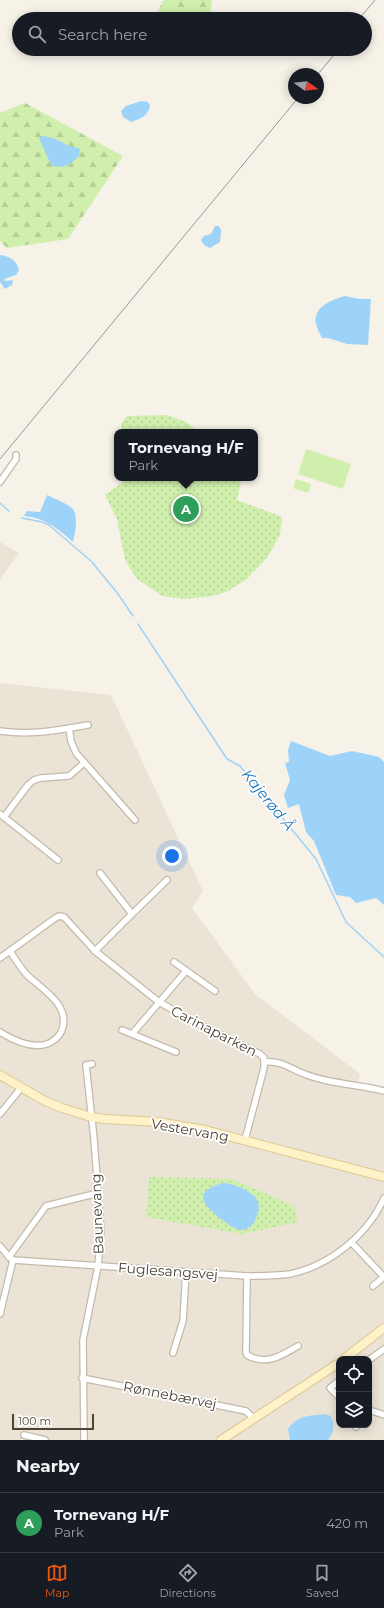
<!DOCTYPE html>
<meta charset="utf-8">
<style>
body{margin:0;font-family:Montserrat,sans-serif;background:#242831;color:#f1f3f6}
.controls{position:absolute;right:12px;bottom:12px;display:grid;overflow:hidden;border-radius:8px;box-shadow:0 2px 10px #0003}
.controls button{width:36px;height:36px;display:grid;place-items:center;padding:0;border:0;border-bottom:1px solid #363941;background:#171b24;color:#f1f3f6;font:20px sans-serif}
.compass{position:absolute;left:288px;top:68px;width:36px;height:36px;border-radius:50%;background:#171b24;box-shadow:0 2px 10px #0003;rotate:104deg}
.scale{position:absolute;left:12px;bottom:10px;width:82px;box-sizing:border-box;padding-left:4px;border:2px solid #4b4336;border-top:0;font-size:11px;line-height:14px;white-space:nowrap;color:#4b4336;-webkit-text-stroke:3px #fff;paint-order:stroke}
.you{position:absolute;left:172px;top:856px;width:14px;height:14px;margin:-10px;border:3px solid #fff;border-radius:50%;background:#1a73e8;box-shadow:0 0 0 6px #1a73e833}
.badge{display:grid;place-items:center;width:26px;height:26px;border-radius:50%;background:#ea580c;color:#fff;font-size:13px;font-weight:700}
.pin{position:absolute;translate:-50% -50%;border:2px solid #fff;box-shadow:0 1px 4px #0006}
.popup{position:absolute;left:114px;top:429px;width:144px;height:52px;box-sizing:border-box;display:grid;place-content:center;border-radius:8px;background:#171b24;filter:drop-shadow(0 1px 3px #0005);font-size:13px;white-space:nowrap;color:#9ea1a6}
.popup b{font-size:15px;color:#f1f3f6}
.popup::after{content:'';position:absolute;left:50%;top:100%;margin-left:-8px;border:8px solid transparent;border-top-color:#171b24}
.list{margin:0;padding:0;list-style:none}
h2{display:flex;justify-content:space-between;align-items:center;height:52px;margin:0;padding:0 16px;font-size:17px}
h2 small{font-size:13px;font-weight:400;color:#9ea1a6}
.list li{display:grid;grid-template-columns:26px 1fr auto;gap:12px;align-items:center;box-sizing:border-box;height:60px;padding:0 16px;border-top:1px solid #363941}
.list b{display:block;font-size:15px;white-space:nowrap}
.list p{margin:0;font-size:13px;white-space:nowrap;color:#9ea1a6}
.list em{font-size:13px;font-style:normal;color:#9ea1a6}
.icon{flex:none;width:22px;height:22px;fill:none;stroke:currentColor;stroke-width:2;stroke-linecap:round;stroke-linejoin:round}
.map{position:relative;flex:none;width:384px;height:1440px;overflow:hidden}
.search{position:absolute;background:#171b24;box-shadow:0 2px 10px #0003;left:12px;right:12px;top:12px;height:44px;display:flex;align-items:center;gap:10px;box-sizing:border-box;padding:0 14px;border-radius:22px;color:#9ea1a6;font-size:15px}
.sheet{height:112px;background:#171b24}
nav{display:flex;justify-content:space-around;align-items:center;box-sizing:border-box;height:56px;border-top:1px solid #363941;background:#171b24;font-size:11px;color:#9ea1a6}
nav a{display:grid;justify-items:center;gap:2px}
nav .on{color:#ea580c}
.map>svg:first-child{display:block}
.residential{fill:#ebe4d6;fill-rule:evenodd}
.grass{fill:url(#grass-dots)}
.forest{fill:url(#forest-firs)}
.pitch{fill:#d0efad}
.water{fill:#9ed3f9}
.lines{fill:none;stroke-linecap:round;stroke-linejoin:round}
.stream{stroke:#9ed3f9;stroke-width:1.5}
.street-casing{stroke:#c3baaa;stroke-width:8}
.secondary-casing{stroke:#dbc893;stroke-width:10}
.street{stroke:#fff;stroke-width:5.5}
.secondary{stroke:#fff2c9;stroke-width:8}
.tram{stroke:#989898;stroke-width:1}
.labels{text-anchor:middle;stroke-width:3.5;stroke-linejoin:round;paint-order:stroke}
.street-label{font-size:14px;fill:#4b4336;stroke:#fff}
.water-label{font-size:15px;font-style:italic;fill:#2079bc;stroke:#fff}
</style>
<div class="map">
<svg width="384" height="1440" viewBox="0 0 384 1440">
<defs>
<pattern id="grass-dots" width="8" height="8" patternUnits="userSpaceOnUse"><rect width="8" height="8" fill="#d0efad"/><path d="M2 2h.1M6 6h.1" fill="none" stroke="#b4ce95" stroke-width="1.8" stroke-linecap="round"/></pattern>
<pattern id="forest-firs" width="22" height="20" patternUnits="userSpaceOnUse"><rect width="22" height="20" fill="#d0efad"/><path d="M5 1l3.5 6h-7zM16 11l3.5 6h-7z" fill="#b4ce95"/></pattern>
</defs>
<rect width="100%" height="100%" fill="#f6f2e8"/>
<g class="residential">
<polygon points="0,542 19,553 0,579"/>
<path d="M0,683L111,695L203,891L192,908L255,994L360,1074L358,1082L384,1088V1440H0ZM339,1359H369V1425H339Z"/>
</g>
<g class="grass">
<polygon points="167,415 186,422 198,432 123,432 121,424 127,416"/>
<polygon points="124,478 240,478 241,482 237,500 282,517 280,535 267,558 247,579 228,591 213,596 185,599 162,596 136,578 125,560 117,519 105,495 123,482"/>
<polygon points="149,1177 232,1179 294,1206 298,1222 242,1234 146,1217"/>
</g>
<g class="forest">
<polygon points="164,0 212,0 210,19 176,19 158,17 157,12"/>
<polygon points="25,103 123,156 68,239 7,248 0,241 0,113"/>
</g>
<g class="pitch">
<polygon points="306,449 351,464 343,489 298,474"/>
<polygon points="296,479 311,484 308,493 293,488"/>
</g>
<g class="water">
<path d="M141,101L148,102L150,106C148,116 140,119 131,122L123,117L121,111L126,106Z"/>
<path d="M42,136C53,137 58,140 67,145C71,147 76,147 80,149L79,156C70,165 63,170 51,165L39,138Z"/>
<polygon points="215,226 219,226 221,230 220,242 210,248 204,245 201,240 204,236 211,234"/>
<path d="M0,255C10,256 17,261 19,270L16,275L4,279L5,281L13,280L12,285L5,289L0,282Z"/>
<path d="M345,296L359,299H371L368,345L347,344L328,338H322C320,334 317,328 316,324C313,306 332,300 345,296Z"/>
<path d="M47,495C55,499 66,503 72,508C79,515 75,534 73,542C57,528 46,518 24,516L27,511L40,512Z"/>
<polygon points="291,741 330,756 352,751 379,757 384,762 384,905 376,898 356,903 350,897 336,895 314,841 306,832 299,804 288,808 284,795 290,780 285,763 289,762 288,750"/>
<path d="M223,1183C232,1183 250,1190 256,1198C262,1206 257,1223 248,1228C246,1229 243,1230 240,1230C232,1228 227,1223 221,1219C201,1204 193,1191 223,1183Z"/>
<path d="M325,1414L331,1416C335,1424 334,1433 328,1440H290L288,1429C298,1415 308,1416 325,1414Z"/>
</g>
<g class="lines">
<g class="stream">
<polyline points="0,503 9,511"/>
<polyline points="22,518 42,522 49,525 92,562 118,594 133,616"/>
<polyline points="138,624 227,759 240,766 316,859 346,922 384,957"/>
</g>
<g class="street-casing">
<g id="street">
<polyline points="0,482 16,459 16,455"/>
<polyline points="69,728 71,741 76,753 135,820"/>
<path d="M0,731C30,736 59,730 88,725"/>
<polyline points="0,814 58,860"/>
<polyline points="4,817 28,785 34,780 41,778 69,776 84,763"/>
<polyline points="132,914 167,880"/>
<polyline points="95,951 132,914 100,873"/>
<polyline points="0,958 54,919 59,916 64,917 95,951 159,1002 191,1020 260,1054 264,1058 264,1068 245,1140"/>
<polyline points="174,962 215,991"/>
<polyline points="122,1030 176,1052"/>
<path d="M0,1032C13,1040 31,1049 47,1044C53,1042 60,1036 62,1030C71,1004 41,989 26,974C20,967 15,959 10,951"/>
<polyline points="132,1034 186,971"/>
<path d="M265,1062C279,1060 290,1068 302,1073C328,1084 357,1084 384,1091"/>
<polyline points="0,1114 21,1088"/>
<polyline points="351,1242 384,1277"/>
<path d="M0,1246L9,1257L13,1260L247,1276C261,1276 275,1276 290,1274C329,1266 368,1235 384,1198"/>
<polyline points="9,1257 46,1206 98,1193"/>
<path d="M247,1276L246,1352L247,1355C266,1366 281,1356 298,1346"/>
<polyline points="373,1286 384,1277"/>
<polyline points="0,1314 13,1260"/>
<polyline points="173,1353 183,1321 186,1272"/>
<polyline points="369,1360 384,1349"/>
<polyline points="82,1378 246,1411 254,1419"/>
<polyline points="339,1381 330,1388 339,1397"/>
<polyline points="369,1410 384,1415"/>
<polyline points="356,1427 357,1425"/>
<polyline points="24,1435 45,1440"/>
<polyline points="84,1440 83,1340 98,1266 101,1231 94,1139 86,1065 92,1064"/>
</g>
</g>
<g class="secondary-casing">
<g id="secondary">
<polyline points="0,1075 45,1101 62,1108 91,1117 105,1119 158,1122 205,1130 384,1177"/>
<polyline points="344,1359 384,1328"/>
<polyline points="221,1440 339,1363"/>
</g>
</g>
<use href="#street" class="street"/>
<use href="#secondary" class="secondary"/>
<g class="tram">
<polyline points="359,19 375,0"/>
<polyline points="318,74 339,49"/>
<polyline points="0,459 298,98"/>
</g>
</g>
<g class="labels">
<g class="street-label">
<text transform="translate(214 1031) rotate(27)" y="5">Carinaparken</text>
<text transform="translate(190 1130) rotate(10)" y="5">Vestervang</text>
<text transform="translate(97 1214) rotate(-92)" y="5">Baunevang</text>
<text transform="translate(168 1271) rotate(4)" y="5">Fuglesangsvej</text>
<text transform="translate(170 1395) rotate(11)" y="5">Rønnebærvej</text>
</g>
<g class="water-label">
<text transform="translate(268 800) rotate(51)" y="5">Kajerød Å</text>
</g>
</g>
</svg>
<div class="controls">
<button><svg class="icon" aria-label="locate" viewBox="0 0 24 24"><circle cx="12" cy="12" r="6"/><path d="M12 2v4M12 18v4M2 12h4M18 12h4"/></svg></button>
<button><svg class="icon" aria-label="layers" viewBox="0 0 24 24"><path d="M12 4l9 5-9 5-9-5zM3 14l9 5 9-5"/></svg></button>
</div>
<svg class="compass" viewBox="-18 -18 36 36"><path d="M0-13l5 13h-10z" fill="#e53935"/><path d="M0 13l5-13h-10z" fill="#9ea1a6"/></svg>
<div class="scale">100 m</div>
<div class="you"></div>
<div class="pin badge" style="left:186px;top:509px;background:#2e9e5b">A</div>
<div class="popup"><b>Tornevang H/F</b>Park</div>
<div class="search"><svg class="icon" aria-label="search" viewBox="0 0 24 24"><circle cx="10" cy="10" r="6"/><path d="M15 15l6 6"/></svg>Search here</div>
</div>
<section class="sheet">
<h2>Nearby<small></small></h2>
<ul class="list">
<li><span class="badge" style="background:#2e9e5b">A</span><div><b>Tornevang H/F</b><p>Park</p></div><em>420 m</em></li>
</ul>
</section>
<nav>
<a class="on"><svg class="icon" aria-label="map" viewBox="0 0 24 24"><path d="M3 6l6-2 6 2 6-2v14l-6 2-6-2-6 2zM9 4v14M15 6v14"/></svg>Map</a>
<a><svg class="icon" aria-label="directions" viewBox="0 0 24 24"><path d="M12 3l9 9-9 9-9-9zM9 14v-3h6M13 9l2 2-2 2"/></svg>Directions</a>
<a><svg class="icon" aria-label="saved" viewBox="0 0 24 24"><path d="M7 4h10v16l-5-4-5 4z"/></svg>Saved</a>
</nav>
